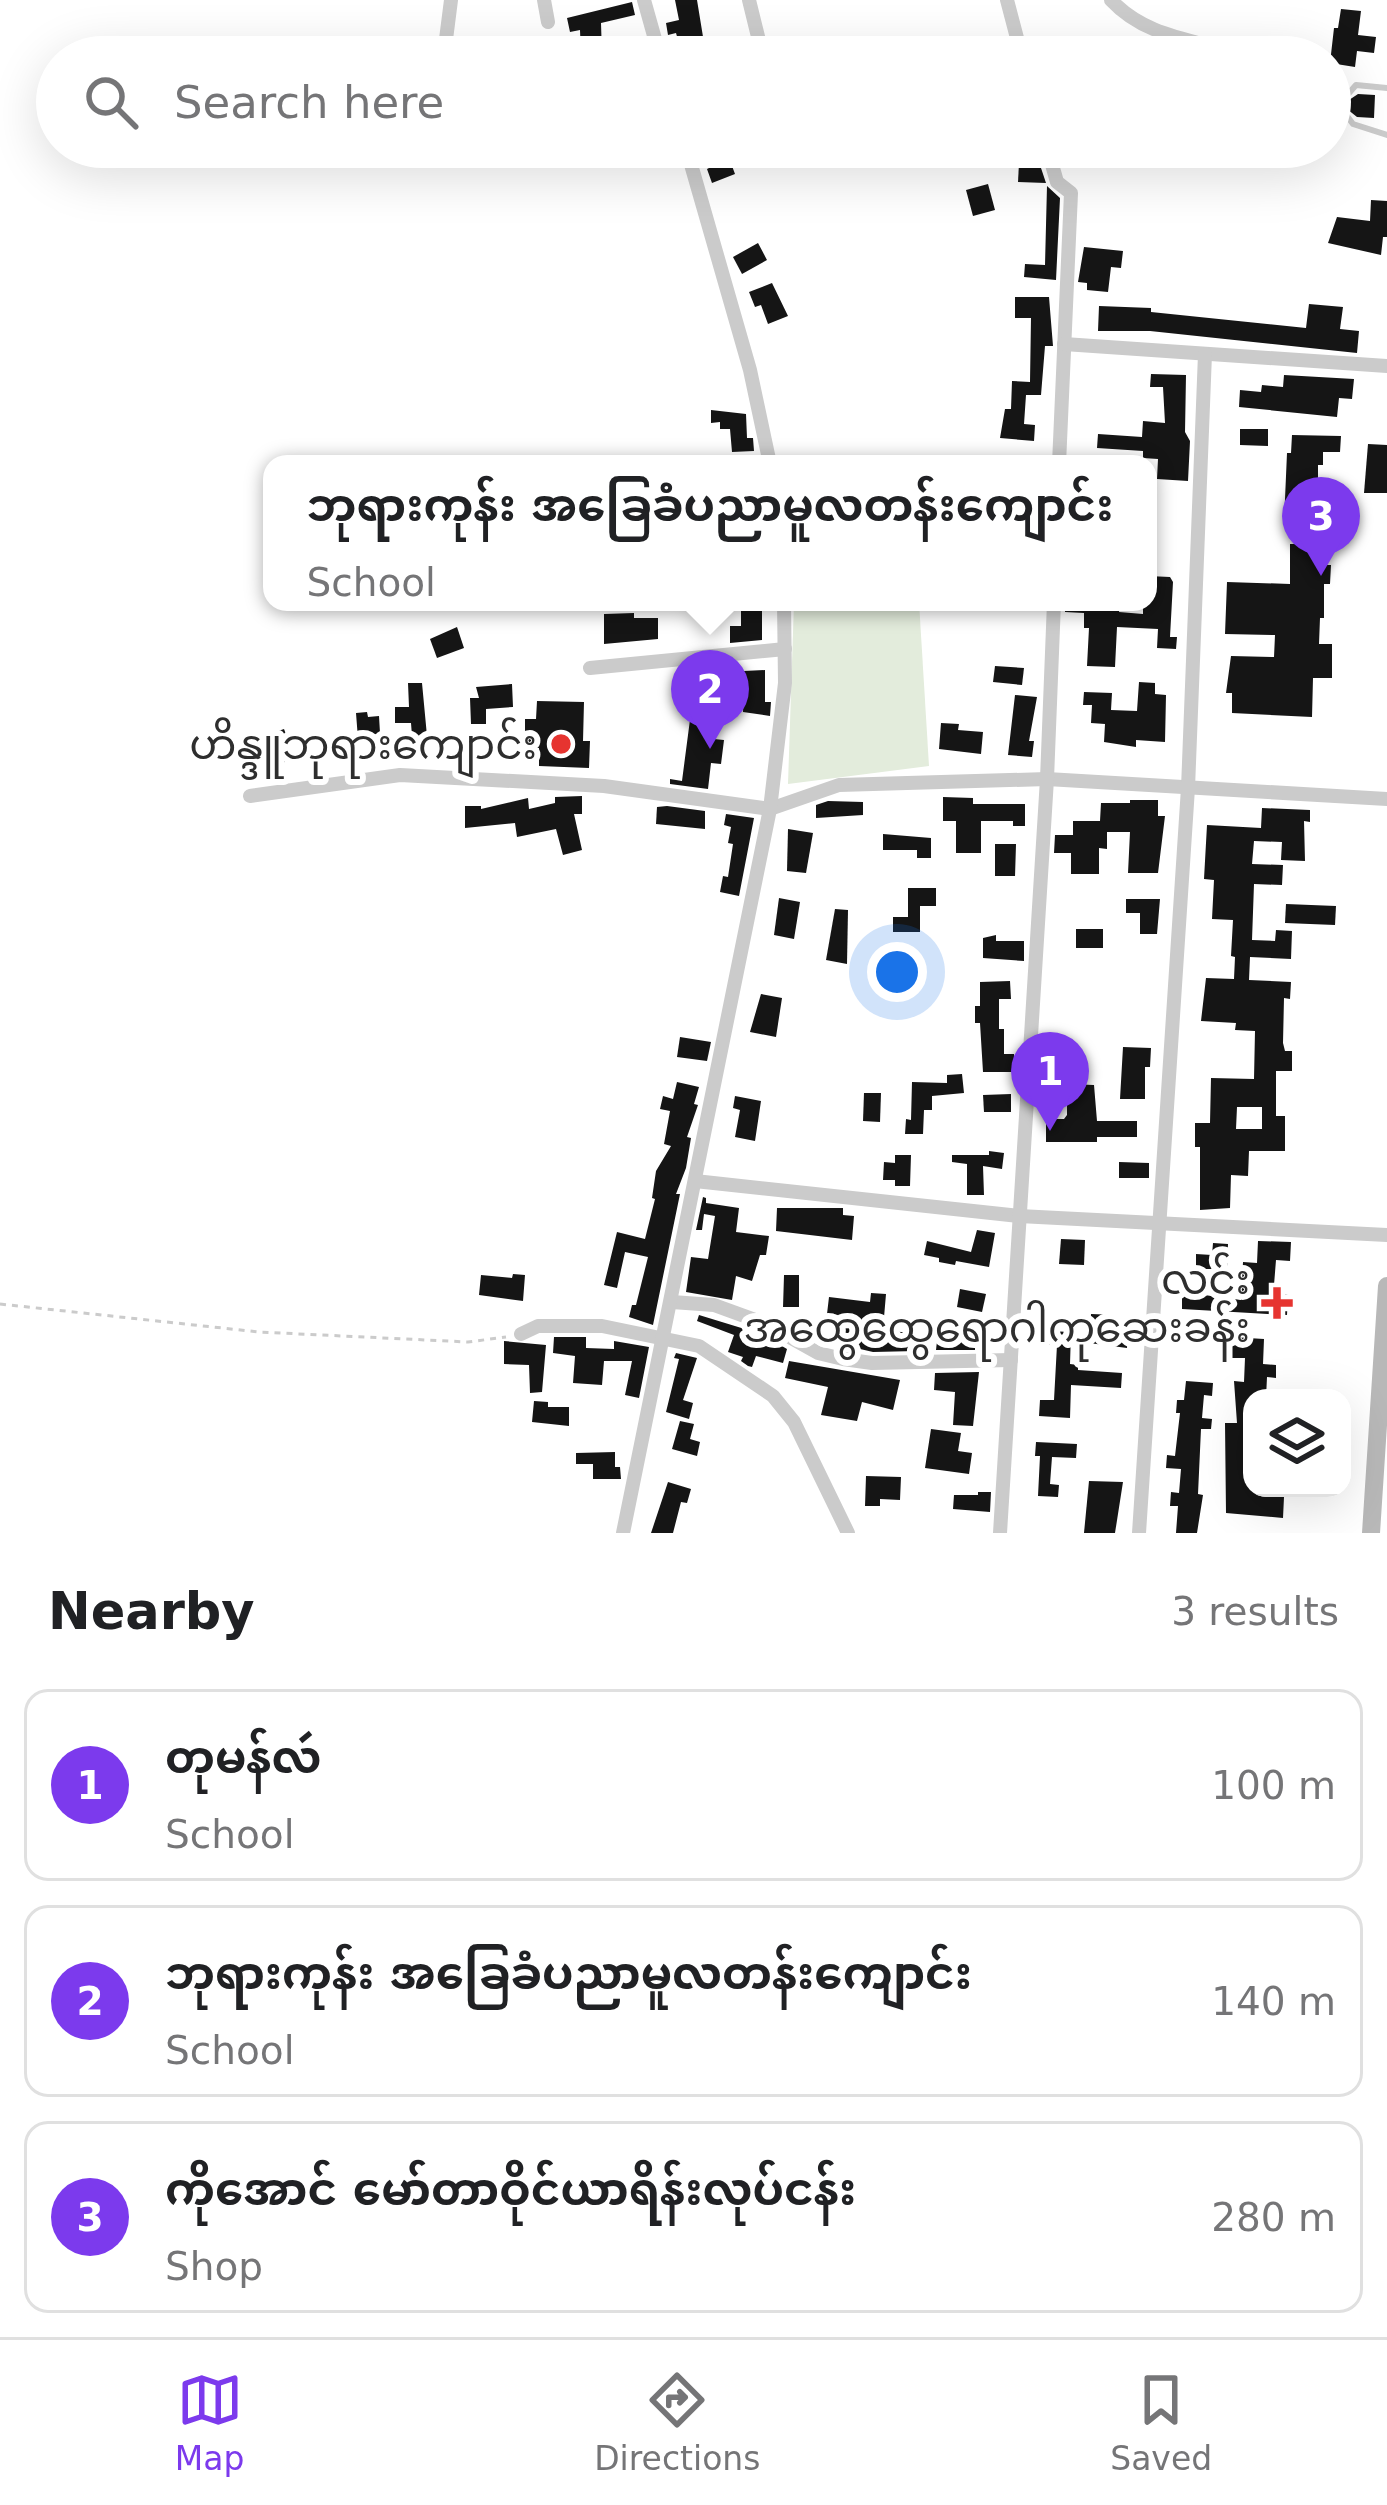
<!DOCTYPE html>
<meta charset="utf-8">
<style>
body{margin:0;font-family:"DejaVu Sans","Noto Sans Myanmar",sans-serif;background:#f2f2f2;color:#202124}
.controls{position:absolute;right:36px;bottom:36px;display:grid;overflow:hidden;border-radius:24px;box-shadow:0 12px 48px #0002}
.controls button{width:108px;height:108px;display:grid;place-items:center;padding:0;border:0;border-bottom:3px solid #e0e0e0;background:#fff;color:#202124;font:60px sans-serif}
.you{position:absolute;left:897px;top:972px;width:42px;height:42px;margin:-30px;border:9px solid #fff;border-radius:50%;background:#1a73e8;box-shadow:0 0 0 18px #1a73e833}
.badge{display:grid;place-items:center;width:78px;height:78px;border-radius:50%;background:#7c3aed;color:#fff;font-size:39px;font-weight:700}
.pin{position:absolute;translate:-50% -99px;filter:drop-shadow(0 3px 6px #0008)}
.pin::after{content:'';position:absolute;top:63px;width:42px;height:36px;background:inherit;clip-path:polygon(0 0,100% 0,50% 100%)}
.popup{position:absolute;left:263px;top:455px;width:894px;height:156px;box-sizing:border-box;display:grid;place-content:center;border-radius:24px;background:#fff;filter:drop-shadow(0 3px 9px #0005);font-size:39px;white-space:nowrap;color:#757577}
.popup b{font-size:45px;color:#202124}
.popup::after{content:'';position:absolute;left:50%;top:100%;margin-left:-24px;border:24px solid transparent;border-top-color:#fff}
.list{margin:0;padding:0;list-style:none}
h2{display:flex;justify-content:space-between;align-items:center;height:156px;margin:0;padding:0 48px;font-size:51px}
h2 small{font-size:39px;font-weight:400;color:#757577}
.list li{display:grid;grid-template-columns:78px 1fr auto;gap:36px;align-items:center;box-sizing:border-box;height:192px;margin:0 24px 24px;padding:0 24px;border:3px solid #e0e0e0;border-radius:24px}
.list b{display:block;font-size:45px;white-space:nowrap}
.list p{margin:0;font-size:39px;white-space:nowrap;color:#757577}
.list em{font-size:39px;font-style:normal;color:#757577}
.icon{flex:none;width:66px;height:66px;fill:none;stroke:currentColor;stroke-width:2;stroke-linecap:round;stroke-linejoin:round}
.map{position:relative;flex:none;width:1387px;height:1533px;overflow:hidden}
.search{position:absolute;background:#fff;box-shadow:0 12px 48px #0002;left:36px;right:36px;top:36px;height:132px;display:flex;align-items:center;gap:30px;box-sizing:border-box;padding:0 42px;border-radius:66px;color:#757577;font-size:45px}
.sheet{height:804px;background:#fff}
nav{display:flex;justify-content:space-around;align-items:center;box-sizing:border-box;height:168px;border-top:3px solid #e0e0e0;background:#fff;font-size:33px;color:#757577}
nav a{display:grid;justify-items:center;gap:6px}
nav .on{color:#7c3aed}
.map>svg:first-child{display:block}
.green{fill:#e3ecdc}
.building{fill:#151515;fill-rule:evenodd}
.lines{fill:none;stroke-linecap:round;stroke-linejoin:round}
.path{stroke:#cbcbcb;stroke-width:3;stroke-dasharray:6 6;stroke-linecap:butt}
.lane{stroke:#cbcbcb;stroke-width:6}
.street{stroke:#cbcbcb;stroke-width:14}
.secondary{stroke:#b8b8b8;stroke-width:18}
.poi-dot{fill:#e63430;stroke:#fff;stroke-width:4.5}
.labels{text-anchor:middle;stroke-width:12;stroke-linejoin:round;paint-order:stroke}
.poi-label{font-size:42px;fill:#2e2e2e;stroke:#fff;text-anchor:end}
</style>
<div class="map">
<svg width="1387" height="1533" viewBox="0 0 1387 1533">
<rect width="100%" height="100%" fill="#fff"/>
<polygon class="green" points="794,602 919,602 929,766 788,784"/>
<g class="building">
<polygon points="675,0 697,0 705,49 682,54 676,33 668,35 666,23 679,20"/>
<polygon points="632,2 635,15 601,23 602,55 581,56 580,30 570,32 567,18"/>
<polygon points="1341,9 1361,11 1358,35 1376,37 1374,53 1357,51 1355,67 1330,63 1334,28 1338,28"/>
<polygon points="1330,92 1342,93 1349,100 1358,94 1375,95 1374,118 1357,117 1347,109 1340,116 1330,115"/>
<polygon points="705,147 725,147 735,174 712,183 707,169 713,166"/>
<polygon points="1019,163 1040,165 1046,183 1018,182"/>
<polygon points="988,184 995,210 973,216 966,190"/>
<polygon points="1047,186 1060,198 1056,280 1024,277 1025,264 1045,265"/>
<polygon points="1371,200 1387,201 1387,237 1383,237 1381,255 1328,243 1337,217 1370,221"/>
<polygon points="758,243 767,260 742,274 733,257"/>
<polygon points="1084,247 1123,251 1121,268 1111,267 1108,292 1087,290 1087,283 1078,282"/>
<polygon points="772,283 788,316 768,324 761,305 755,307 749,292"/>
<polygon points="1015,297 1049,297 1053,346 1045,346 1041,395 1026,395 1024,424 1035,425 1034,441 1000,438 1005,409 1011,409 1012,381 1030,382 1031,318 1015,318"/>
<polygon points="1309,304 1343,307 1340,329 1359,331 1357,353 1150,331 1098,331 1099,306 1151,308 1151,312 1306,328"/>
<polygon points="1151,374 1186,375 1185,432 1190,441 1188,481 1157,479 1158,459 1143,458 1143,451 1097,448 1098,434 1142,437 1143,421 1165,423 1163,387 1150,387"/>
<polygon points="1284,375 1354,379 1352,399 1339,398 1337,417 1239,407 1240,390 1261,392 1262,385 1283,387"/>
<polygon points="711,410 746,414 747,438 753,438 754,451 732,452 730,429 720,429 720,422 711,423"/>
<polygon points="1240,429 1268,429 1268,446 1240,445"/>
<polygon points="1292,435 1341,436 1340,452 1323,452 1323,465 1318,465 1318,491 1337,492 1336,526 1324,526 1323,565 1331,565 1330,584 1324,584 1324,618 1320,618 1319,644 1332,644 1332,678 1313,678 1312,717 1232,713 1232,693 1226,693 1231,656 1274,657 1275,635 1225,634 1227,582 1290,584 1290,544 1297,544 1298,522 1284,522 1287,453 1291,453"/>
<polygon points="1368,444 1387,445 1387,493 1364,493"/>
<polygon points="1148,576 1170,577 1173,582 1170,637 1177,637 1176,649 1157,648 1158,629 1117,627 1115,667 1087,666 1089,628 1084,628 1084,613 1065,612 1065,602 1120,602 1119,612 1143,614 1143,602 1148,602"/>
<polygon points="741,602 762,602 762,640 730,643 730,626 741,626"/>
<polygon points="634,613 634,618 658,618 658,639 604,644 604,614"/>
<polygon points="457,627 464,648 437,658 430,639"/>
<polygon points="995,666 1024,668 1022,685 993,682"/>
<polygon points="765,670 765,702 771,702 770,716 743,712 744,671"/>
<polygon points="1139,682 1155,683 1155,694 1166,695 1165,742 1136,740 1136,747 1104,742 1105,724 1091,723 1092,705 1083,705 1084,692 1112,693 1111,710 1137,711"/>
<polygon points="408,683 422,683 427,736 412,736 411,723 395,723 395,707 409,707"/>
<polygon points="512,684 513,707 486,709 486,724 471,724 470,698 479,698 476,687"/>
<polygon points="1015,695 1037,697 1029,741 1034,741 1032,757 1008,755"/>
<polygon points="537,701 584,702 583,741 590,741 589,768 539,766 539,748 525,748 525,719 536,719"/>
<polygon points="367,712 368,717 379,716 380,733 358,739 356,713"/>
<polygon points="691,712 717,716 714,739 724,740 721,764 711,763 708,789 670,784 670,779 682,781"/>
<polygon points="941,723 959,724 958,730 983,732 981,754 939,749"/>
<polygon points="284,729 295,758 277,765 267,735"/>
<polygon points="582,796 582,814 574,814 582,850 563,855 556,829 517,837 515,823 465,828 465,806 481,806 481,809 528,798 529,809 555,803 555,797"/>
<polygon points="943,797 973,798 973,804 1025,804 1025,826 1013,826 1013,821 981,821 981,853 956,853 956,821 943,821"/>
<polygon points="1130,800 1158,800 1158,816 1165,816 1158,873 1128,873 1130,832 1107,832 1107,849 1099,848 1099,874 1071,874 1071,853 1054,853 1055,835 1073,835 1073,821 1100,821 1101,803 1130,803"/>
<polygon points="828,801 863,802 863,815 816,818 816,805"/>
<polygon points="667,806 705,811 705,829 656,824 657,807"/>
<path d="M1262,808L1310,810V822L1304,821L1305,861L1281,860L1282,842L1254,841L1252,864L1283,865L1282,885L1254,884L1252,940L1275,941L1276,930L1292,931L1291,959L1250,957L1249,980L1291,982L1290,999L1284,998L1283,1043L1285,1051H1292V1071H1276V1116H1285V1151H1249L1248,1176L1231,1175L1230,1208L1200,1210V1147H1195V1123H1210L1211,1078L1254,1079L1255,1031L1235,1030L1236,1023L1201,1021L1206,978L1234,979L1235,957L1231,956L1233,920L1212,919L1214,880L1204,879L1207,825L1261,828ZM1237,1107H1262V1129H1236Z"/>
<polygon points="726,814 754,818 739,896 720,892 723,876 728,877 733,844 728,843 731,827 724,825"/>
<polygon points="788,829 813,833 806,873 787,871"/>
<polygon points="883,834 931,838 931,858 917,858 917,850 883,850"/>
<polygon points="995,844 1016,844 1015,876 995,876"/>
<polygon points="908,888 936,888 936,906 920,906 920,932 893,932 893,917 908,917"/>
<polygon points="779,898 800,902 794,939 774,935"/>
<polygon points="1126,899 1160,899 1157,934 1140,934 1140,913 1126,913"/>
<polygon points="1286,904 1336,906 1335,925 1285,923"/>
<polygon points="835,909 848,910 847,964 826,960"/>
<rect x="1076" y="929" width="27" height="19"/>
<polygon points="996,935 996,941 1024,941 1024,961 983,958 983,938"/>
<polygon points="1010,981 1011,999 999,999 999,1029 1004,1029 1004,1054 1014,1054 1014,1072 983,1072 980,1023 975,1023 975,1006 980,1006 980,982"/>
<polygon points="761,994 782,998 776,1037 750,1032"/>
<polygon points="680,1037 711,1042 707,1061 677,1057"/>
<polygon points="1123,1047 1151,1048 1150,1067 1145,1067 1145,1099 1120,1099"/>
<polygon points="962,1074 964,1093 932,1096 932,1110 924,1110 923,1134 905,1134 906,1119 911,1120 912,1082 947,1083 947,1075"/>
<polygon points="677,1082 699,1087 694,1104 698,1105 687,1137 691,1138 686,1168 676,1194 680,1194 653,1325 629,1317 632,1305 636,1305 648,1257 625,1252 617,1288 604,1285 617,1232 645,1239 655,1199 652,1198 656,1171 671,1146 664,1144 670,1111 660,1109 663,1096 673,1099"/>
<polygon points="1067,1084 1094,1085 1097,1121 1137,1121 1137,1137 1097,1137 1097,1142 1046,1142 1046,1119 1064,1119 1067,1115"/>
<polygon points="864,1093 881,1093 880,1122 863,1121"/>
<polygon points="1011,1094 1011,1112 984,1112 983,1095"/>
<polygon points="735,1096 761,1101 755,1141 735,1137 740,1110 733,1108"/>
<polygon points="989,1151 1004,1153 1002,1169 983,1166 984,1195 967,1195 967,1164 952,1162 952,1155 989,1155"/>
<polygon points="895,1155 911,1155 910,1186 895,1186 895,1180 883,1180 884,1162 895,1163"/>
<polygon points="1119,1162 1149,1163 1149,1178 1119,1178"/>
<polygon points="703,1197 706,1198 706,1203 739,1208 736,1232 769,1236 766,1255 760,1255 752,1281 736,1276 732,1300 686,1292 691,1257 708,1259 715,1216 704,1214 702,1230 696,1230"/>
<polygon points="777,1208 843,1208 843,1215 854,1216 852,1240 776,1231"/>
<polygon points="977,1230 995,1233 989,1267 956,1261 955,1265 939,1262 939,1258 924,1255 927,1241 971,1252"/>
<polygon points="1061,1239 1085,1240 1084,1265 1059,1264"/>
<polygon points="1258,1241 1291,1242 1290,1261 1276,1260 1274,1285 1280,1285 1279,1294 1288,1295 1287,1315 1182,1309 1182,1292 1241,1300 1243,1262 1257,1263"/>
<polygon points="1213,1243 1228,1244 1227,1269 1196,1269 1196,1254 1212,1255"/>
<polygon points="513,1274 525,1275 523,1301 479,1295 481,1275 512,1278"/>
<polygon points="784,1275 799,1275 799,1307 783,1307"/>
<polygon points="960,1289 986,1294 982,1312 957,1307"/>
<polygon points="871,1293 886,1294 883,1329 919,1335 917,1351 873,1352 830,1342 838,1315 827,1314 829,1297 870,1302"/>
<polygon points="1091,1314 1116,1315 1116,1329 1128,1329 1127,1348 1089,1343"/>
<polygon points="699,1315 761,1334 787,1349 783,1363 756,1356 752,1367 748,1366 741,1361 743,1357 728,1352 734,1335 697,1321"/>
<polygon points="1049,1331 1071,1332 1070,1364 1078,1365 1078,1370 1122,1373 1121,1388 1071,1385 1070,1418 1039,1416 1040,1400 1054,1400 1057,1345 1048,1345"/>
<polygon points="938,1332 975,1335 975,1350 936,1350"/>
<polygon points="554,1337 586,1337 586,1348 614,1349 614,1341 649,1347 639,1398 625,1395 632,1361 604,1361 602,1385 573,1383 575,1356 553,1353"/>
<polygon points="1232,1337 1264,1339 1263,1364 1276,1365 1276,1378 1267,1377 1266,1398 1252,1398 1252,1488 1277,1488 1276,1497 1284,1497 1283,1518 1226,1513 1225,1423 1237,1423 1234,1381 1244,1382 1245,1358 1231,1358"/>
<polygon points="504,1341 546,1345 542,1392 530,1393 529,1365 504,1364"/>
<polygon points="676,1353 697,1358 683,1400 693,1403 689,1419 666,1412 679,1359 674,1358"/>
<polygon points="789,1361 900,1380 893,1410 862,1402 857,1421 821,1415 828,1387 785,1378"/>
<polygon points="979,1372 973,1426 953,1425 955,1392 934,1390 935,1373"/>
<polygon points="1186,1381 1213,1383 1212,1396 1204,1395 1202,1418 1212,1419 1211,1429 1201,1429 1198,1494 1203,1495 1197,1533 1176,1533 1178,1506 1170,1506 1171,1492 1179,1493 1181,1469 1166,1468 1167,1455 1175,1456 1180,1413 1176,1413 1177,1400 1184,1400"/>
<polygon points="534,1401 548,1402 548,1407 569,1407 569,1426 532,1422"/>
<polygon points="680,1421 694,1424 690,1439 700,1442 697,1456 672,1449"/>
<polygon points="931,1429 961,1433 958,1451 972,1453 969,1474 925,1468"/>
<polygon points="1036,1442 1077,1444 1076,1458 1052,1457 1050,1484 1059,1485 1058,1497 1038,1496 1040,1456 1035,1456"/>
<polygon points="615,1452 615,1467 620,1467 621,1479 593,1479 593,1464 576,1464 576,1453"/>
<polygon points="866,1476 901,1477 900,1500 880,1499 880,1506 865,1506"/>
<polygon points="1089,1481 1123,1482 1115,1533 1084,1533"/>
<polygon points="668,1482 691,1489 687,1503 681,1502 673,1533 651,1533"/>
<polygon points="978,1492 991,1492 990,1512 953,1509 954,1495 978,1495"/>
</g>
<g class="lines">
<polyline class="path" points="0,1304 259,1332 468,1342 506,1337"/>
<g class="lane">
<polyline points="1349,93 1356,85 1387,88"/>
<polyline points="1347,116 1353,124 1387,135"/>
</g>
<g class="street">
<polyline points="544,0 548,22"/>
<polyline points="644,0 660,57"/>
<polyline points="749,0 763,57"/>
<polyline points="1007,0 1022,57"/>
<path d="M1111,0C1137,28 1170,36 1206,45"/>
<polyline points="444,55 451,0"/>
<polyline points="686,147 750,370 770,464"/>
<polyline points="1047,147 1057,182 1071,193 1059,464"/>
<polyline points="1064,344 1387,366"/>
<polyline points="590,668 785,649"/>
<polyline points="250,796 400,775 604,786 770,809 839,785 1047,779 1387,799"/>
<polyline points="695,1181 1019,1216 1387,1235"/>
<polyline points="672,1302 714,1305 766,1324 818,1353 843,1359 872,1363 1011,1360"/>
<polyline points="521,1334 538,1326 602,1326 699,1346 773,1396 794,1422 848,1533"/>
<polyline points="623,1533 770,809 785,683 784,602"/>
<polyline points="1000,1533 1047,779 1054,602"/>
<polyline points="1139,1533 1188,788 1205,354"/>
</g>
<polyline class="secondary" points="1371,1533 1387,1286"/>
</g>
<g class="poi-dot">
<circle cx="561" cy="744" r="12"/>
<path d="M1271 1285h12v12h12v12h-12v12h-12v-12h-12v-12h12z"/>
</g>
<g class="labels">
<g class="poi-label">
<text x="537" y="759">ဟိန္ဒူဘုရားကျောင်း</text>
<text x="1250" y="1294">လင်း<tspan x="1250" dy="48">အထွေထွေရောဂါကုဆေးခန်း</tspan></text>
</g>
</g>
</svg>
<div class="controls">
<button><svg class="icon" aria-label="layers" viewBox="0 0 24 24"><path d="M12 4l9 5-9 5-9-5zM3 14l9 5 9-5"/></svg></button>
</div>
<div class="you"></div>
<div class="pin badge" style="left:1050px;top:1131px">1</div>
<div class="pin badge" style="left:710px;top:749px">2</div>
<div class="popup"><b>ဘုရားကုန်း အခြေခံပညာမူလတန်းကျောင်း</b>School</div>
<div class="pin badge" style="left:1321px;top:576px">3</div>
<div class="search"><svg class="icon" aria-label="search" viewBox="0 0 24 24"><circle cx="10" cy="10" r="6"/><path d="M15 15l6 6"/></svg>Search here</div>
</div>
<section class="sheet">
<h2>Nearby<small>3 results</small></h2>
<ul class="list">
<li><span class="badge">1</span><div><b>တုမန်လဴ</b><p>School</p></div><em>100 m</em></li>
<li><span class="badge">2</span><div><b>ဘုရားကုန်း အခြေခံပညာမူလတန်းကျောင်း</b><p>School</p></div><em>140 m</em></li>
<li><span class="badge">3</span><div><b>ကိုအောင် မော်တာဝိုင်ယာရိန်းလုပ်ငန်း</b><p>Shop</p></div><em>280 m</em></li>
</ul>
</section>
<nav>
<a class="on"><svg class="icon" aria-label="map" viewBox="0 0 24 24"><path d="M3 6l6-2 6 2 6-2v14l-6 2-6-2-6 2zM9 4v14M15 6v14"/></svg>Map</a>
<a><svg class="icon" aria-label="directions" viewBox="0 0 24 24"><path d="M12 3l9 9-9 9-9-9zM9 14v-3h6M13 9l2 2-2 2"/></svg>Directions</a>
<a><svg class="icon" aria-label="saved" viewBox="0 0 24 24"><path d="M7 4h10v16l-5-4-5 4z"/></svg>Saved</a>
</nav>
